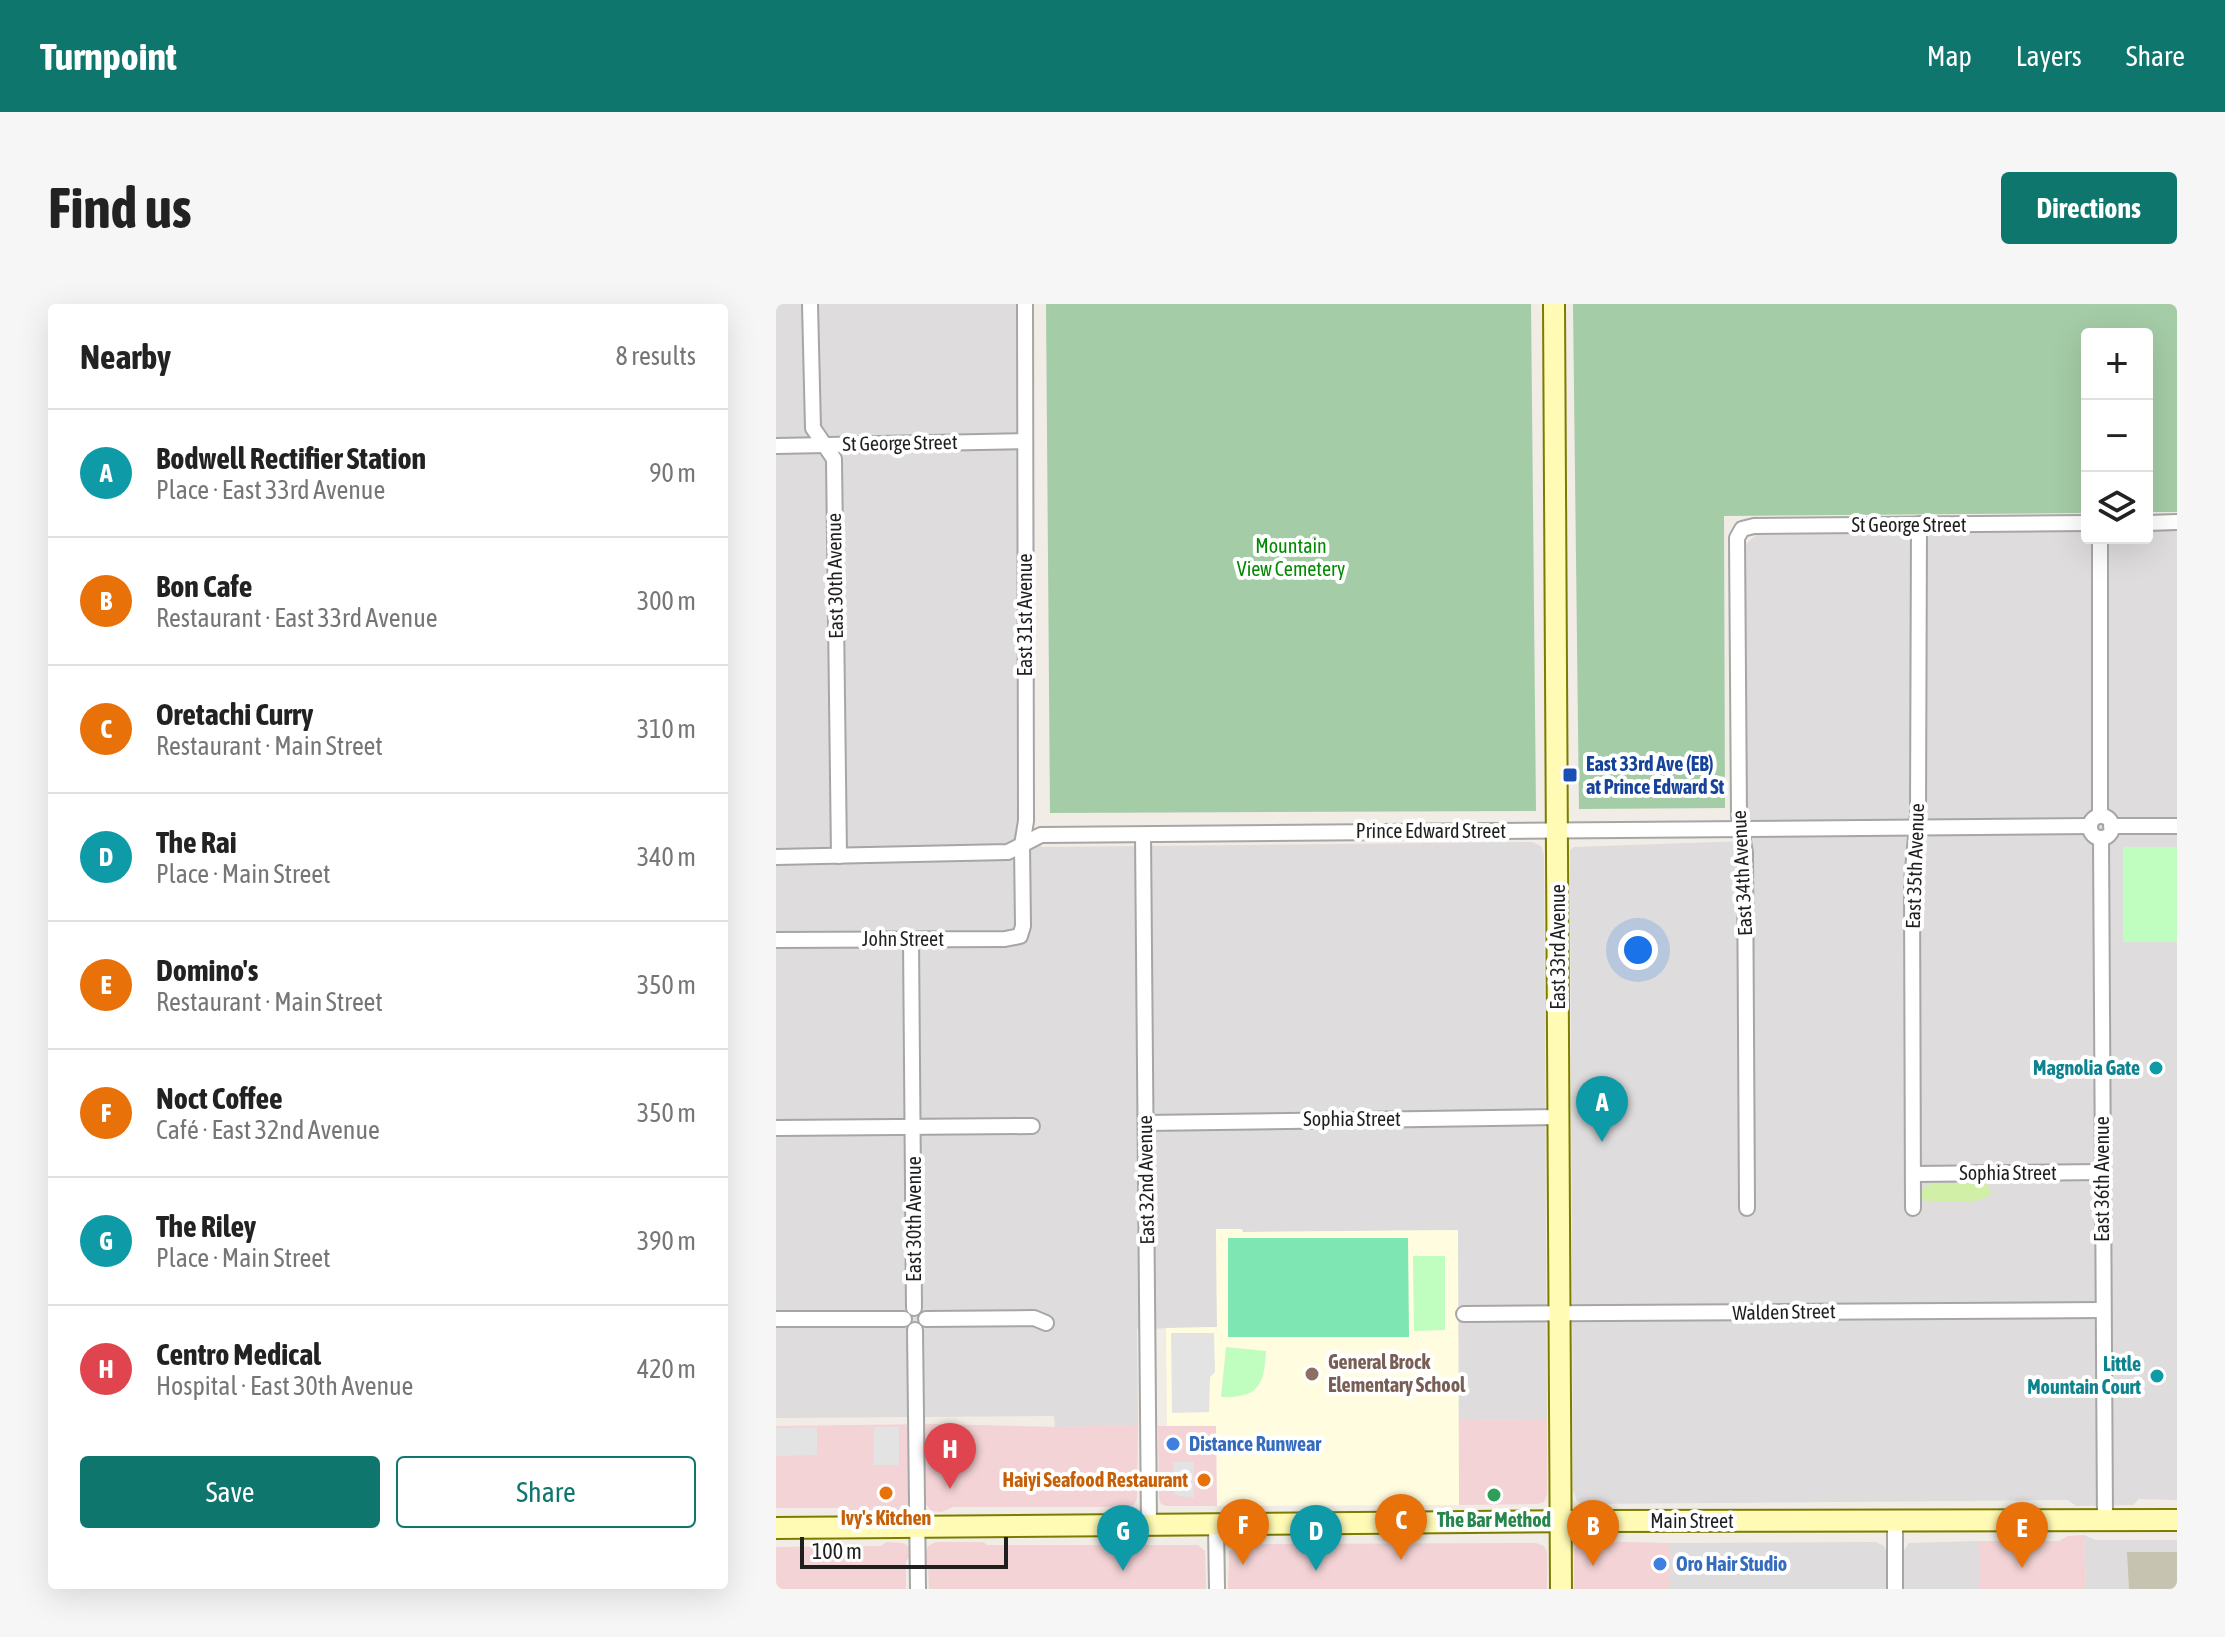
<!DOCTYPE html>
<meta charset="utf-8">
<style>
body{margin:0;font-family:"Asap Condensed",sans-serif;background:#f6f6f6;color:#222}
.controls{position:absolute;right:24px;top:24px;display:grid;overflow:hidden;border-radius:8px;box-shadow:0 8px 32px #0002}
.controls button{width:72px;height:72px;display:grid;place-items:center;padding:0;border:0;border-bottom:2px solid #e0e0e0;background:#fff;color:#222;font:40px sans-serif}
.scale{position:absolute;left:24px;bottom:20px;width:208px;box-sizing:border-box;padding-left:8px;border:4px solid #1f1f1f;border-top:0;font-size:22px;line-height:28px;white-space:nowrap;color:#1f1f1f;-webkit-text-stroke:6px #fff;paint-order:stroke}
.you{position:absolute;left:862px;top:646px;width:28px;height:28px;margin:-20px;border:6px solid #fff;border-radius:50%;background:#1a73e8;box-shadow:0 0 0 12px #1a73e833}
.badge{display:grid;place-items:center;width:52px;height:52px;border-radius:50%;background:#0f766e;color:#fff;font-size:26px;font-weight:700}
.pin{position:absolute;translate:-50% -66px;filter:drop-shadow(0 2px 4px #0008)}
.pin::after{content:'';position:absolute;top:42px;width:28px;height:24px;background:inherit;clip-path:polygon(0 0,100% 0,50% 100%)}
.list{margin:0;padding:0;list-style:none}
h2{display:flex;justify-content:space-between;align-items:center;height:104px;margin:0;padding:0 32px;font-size:34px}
h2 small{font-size:26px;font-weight:400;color:#767676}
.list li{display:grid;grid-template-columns:52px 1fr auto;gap:24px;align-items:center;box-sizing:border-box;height:128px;padding:0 32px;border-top:2px solid #e0e0e0}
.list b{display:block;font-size:30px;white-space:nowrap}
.list p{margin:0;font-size:26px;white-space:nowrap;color:#767676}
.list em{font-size:26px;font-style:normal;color:#767676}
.actions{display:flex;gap:16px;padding:24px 32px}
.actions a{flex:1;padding:18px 0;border:2px solid #0f766e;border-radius:8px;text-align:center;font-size:28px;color:#0f766e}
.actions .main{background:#0f766e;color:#fff}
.icon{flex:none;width:44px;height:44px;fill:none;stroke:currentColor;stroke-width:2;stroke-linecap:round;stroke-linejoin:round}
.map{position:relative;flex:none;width:1401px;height:1285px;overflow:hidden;border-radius:8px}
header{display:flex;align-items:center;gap:48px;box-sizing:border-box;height:112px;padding:0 40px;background:#0f766e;color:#fff}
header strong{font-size:38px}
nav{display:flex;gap:44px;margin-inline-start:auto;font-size:28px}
.intro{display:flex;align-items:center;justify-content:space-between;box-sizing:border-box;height:192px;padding:0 48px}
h1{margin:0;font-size:56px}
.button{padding:20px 36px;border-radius:8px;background:#0f766e;color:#fff;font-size:28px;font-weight:700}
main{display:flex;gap:48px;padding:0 48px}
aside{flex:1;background:#fff;border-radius:8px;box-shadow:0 8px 32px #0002}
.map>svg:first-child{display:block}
.residential{fill:#dedcdc}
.commercial{fill:#f3d3d5}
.education{fill:#fffce0}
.construction{fill:#c6c4b0}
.grass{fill:#d1efa7}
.cemetery{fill:#a4cca6}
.park{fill:#c0febf}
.pitch{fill:#7de6b3}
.parking{fill:#e3e3e3}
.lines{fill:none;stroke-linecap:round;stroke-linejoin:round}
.street-casing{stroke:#a6a6a6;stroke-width:18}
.secondary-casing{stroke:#7c7d00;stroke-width:24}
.street{stroke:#fff;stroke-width:14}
.secondary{stroke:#fffbb5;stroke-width:20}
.transit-dot{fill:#1a4fb4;stroke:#fff;stroke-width:3}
.culture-dot{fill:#0f9aa8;stroke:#fff;stroke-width:3}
.education-dot{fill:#8d6e63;stroke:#fff;stroke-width:3}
.shop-dot{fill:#3f7fe0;stroke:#fff;stroke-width:3}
.food-dot{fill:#e8710a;stroke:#fff;stroke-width:3}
.leisure-dot{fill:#2e9e5b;stroke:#fff;stroke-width:3}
.labels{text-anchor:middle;stroke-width:8;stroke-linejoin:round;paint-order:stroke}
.street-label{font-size:20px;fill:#1f1f1f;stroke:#fff}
.park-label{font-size:20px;fill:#048902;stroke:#fff}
.transit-label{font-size:20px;font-weight:bold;fill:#164399;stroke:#fff;text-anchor:start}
.culture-label{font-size:20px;font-weight:bold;fill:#0d838f;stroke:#fff;text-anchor:end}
.education-label{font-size:20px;font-weight:bold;fill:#785e54;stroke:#fff;text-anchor:start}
.shop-label{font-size:20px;font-weight:bold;fill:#366cbe;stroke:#fff;text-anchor:start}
.food-label{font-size:20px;font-weight:bold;fill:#c56008;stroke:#fff;text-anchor:end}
.leisure-label{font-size:20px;font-weight:bold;fill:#27864d;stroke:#fff}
</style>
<header>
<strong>Turnpoint</strong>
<nav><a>Map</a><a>Layers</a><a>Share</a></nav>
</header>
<div class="intro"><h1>Find us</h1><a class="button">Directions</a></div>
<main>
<aside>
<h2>Nearby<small>8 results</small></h2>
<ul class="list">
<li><span class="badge" style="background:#0f9aa8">A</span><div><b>Bodwell Rectifier Station</b><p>Place · East 33rd Avenue</p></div><em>90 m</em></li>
<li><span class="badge" style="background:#e8710a">B</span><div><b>Bon Cafe</b><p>Restaurant · East 33rd Avenue</p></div><em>300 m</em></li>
<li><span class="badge" style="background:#e8710a">C</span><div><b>Oretachi Curry</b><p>Restaurant · Main Street</p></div><em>310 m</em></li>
<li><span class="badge" style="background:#0f9aa8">D</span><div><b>The Rai</b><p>Place · Main Street</p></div><em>340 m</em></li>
<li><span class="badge" style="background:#e8710a">E</span><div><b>Domino's</b><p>Restaurant · Main Street</p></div><em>350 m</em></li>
<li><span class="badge" style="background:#e8710a">F</span><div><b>Noct Coffee</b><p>Café · East 32nd Avenue</p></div><em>350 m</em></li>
<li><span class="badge" style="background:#0f9aa8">G</span><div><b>The Riley</b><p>Place · Main Street</p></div><em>390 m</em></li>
<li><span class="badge" style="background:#e0444e">H</span><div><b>Centro Medical</b><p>Hospital · East 30th Avenue</p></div><em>420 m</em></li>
</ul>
<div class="actions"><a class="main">Save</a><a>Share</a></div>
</aside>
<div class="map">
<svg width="1401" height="1285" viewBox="0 0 1401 1285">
<rect width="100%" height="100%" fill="#f1ece5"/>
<g class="residential">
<polygon points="0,0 240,0 241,530 267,543 756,538 765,542 768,551 771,1116 682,1115 681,926 466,928 465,925 440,925 441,1023 361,1025 362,1121 279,1123 278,1112 0,1114"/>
<polygon points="1371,226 1401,226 1401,1196 1363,1195 1357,1201 1300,1202 1292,1196 807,1200 801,1197 797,1186 794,546 798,543 970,537 970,240 980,231 1311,227 1311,234 1371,234"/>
<polygon points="1308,1231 1319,1236 1401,1236 1401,1285 1310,1285"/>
<polygon points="1203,1237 1203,1285 1128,1285 1128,1246 1133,1239"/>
<polygon points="1100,1238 1108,1242 1110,1247 1111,1285 893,1285 893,1239"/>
</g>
<g class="commercial">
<polygon points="682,1115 771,1116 771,1190 768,1198 762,1200 683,1201"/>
<polygon points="161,1120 279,1123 362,1121 361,1195 358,1201 350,1203 177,1203 166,1208 155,1207 147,1196 134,1196 130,1205 121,1209 73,1209 65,1204 0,1204 0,1122"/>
<polygon points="382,1122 441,1122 441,1202 390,1202 385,1200 383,1194"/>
<polygon points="1308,1231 1310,1285 1203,1285 1203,1237 1283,1237 1292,1232"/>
<polygon points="806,1237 893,1239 893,1285 798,1285 798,1245"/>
<polygon points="110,1238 127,1239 133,1243 135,1252 130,1257 130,1285 0,1285 0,1243 105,1242"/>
<polygon points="160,1238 207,1238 211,1241 422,1241 429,1247 430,1285 153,1285 152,1264 149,1260 149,1250 152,1242"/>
<polygon points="760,1239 768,1242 771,1248 771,1285 452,1285 453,1247 463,1240"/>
</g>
<polygon class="education" points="440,925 466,925 467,928 682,926 683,1201 441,1202 440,1122 391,1122 390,1024 441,1023"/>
<polygon class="construction" points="1351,1248 1401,1248 1401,1285 1353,1285"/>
<path class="grass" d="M1157,880H1211L1216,891L1199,897L1150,898L1145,893C1145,884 1149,882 1157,880Z"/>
<g class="cemetery">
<polygon points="270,0 755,0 760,507 274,509"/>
<polygon points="797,0 1401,0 1401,208 1371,208 1371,30 1311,30 1311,209 948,212 949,504 803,505"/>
</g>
<g class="park">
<rect x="1347" y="543" width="54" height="95"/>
<polygon points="637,952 669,952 669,1026 638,1027"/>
<path d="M450,1043L490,1047C488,1081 483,1094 445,1093Z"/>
</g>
<polygon class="pitch" points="452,934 632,934 633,1033 452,1033"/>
<g class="parking">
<polygon points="395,1029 438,1029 439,1068 434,1073 433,1108 396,1109"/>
<polygon points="41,1123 41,1151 0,1152 0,1124"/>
<rect x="98" y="1123" width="25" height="38"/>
<polygon points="397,1158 418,1158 418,1194 398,1191"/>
</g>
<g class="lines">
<g class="street-casing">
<g id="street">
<polyline points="34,0 37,124 58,155 63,552"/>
<polyline points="0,142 249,137"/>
<polyline points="1371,219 1401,218"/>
<polyline points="1324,234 1324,512"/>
<circle cx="1325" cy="523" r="11"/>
<polyline points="1335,522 1401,522"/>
<polyline points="367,531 373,1222"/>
<polyline points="1325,534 1329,1217"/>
<polyline points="0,553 232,548 265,531 1314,522"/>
<polyline points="135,635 138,1004"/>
<polyline points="0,636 229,635 244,632 247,622 246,541 250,517 249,0"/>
<polyline points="370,819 783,813"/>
<polyline points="0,824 256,822"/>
<polyline points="1137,870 1327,868"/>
<polyline points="971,904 969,549 963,512 961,234 966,225 978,222 1311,219"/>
<polyline points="1137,904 1136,578 1142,510 1143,220"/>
<polyline points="688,1010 1327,1006"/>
<polyline points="0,1015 128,1015"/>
<polyline points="150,1015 258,1014 270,1019"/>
<polyline points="139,1026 142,1285"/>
<polyline points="1119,1218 1119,1285"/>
<polyline points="440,1221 441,1285"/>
</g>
</g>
<g class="secondary-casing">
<g id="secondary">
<polyline points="778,0 785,1285"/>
<polyline points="0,1224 810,1217 1401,1216"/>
</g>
</g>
<use href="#street" class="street"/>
<use href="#secondary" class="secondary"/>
</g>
<rect class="transit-dot" x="786" y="463" width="16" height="16" rx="4"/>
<g class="culture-dot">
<circle cx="1380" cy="764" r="8"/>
<circle cx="1381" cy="1072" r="8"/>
</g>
<circle class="education-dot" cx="536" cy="1070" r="8"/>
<g class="shop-dot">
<circle cx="397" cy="1140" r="8"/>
<circle cx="884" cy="1260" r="8"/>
</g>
<g class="food-dot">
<circle cx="428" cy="1176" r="8"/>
<circle cx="110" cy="1189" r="8"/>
</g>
<circle class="leisure-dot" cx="718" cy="1191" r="8"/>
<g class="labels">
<g class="street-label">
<text transform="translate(124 139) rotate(-1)" y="7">St George Street</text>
<text x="1133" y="228">St George Street</text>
<text transform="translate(59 272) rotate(-91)" y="7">East 30th Avenue</text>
<text transform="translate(249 311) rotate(-90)" y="7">East 31st Avenue</text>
<text x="655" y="534">Prince Edward Street</text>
<text transform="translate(1139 562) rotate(-88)" y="7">East 35th Avenue</text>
<text transform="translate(966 569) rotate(-93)" y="7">East 34th Avenue</text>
<text x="127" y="642">John Street</text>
<text transform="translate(782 643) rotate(-90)" y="7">East 33rd Avenue</text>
<text x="576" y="822">Sophia Street</text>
<text x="1232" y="876">Sophia Street</text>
<text transform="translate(1326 875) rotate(-90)" y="7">East 36th Avenue</text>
<text transform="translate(370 876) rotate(-91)" y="7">East 32nd Avenue</text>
<text transform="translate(138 915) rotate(-90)" y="7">East 30th Avenue</text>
<text transform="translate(1008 1008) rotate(-1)" y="7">Walden Street</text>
<text x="916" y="1224">Main Street</text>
</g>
<g class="park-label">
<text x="515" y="249">Mountain<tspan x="515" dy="23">View Cemetery</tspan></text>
</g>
<g class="transit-label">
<text x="810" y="467">East 33rd Ave (EB)<tspan x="810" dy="23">at Prince Edward St</tspan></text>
</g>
<g class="culture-label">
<text x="1364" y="771">Magnolia Gate</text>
<text x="1365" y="1067">Little<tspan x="1365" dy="23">Mountain Court</tspan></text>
</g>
<g class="education-label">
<text x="552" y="1065">General Brock<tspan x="552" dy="23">Elementary School</tspan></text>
</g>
<g class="shop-label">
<text x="413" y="1147">Distance Runwear</text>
<text x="900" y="1267">Oro Hair Studio</text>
</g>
<g class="food-label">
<text x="412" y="1183">Haiyi Seafood Restaurant</text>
<text x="110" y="1221" text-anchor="middle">Ivy's Kitchen</text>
</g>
<g class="leisure-label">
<text x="718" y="1223">The Bar Method</text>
</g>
</g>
</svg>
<div class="controls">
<button>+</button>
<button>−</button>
<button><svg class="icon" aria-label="layers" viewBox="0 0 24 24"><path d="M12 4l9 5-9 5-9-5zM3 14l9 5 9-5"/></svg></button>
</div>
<div class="scale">100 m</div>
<div class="you"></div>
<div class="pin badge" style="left:826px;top:838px;background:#0f9aa8">A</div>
<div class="pin badge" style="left:817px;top:1262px;background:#e8710a">B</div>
<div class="pin badge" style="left:625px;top:1256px;background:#e8710a">C</div>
<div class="pin badge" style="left:540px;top:1267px;background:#0f9aa8">D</div>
<div class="pin badge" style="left:1246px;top:1264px;background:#e8710a">E</div>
<div class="pin badge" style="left:467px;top:1261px;background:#e8710a">F</div>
<div class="pin badge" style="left:347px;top:1267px;background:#0f9aa8">G</div>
<div class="pin badge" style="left:174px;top:1185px;background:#e0444e">H</div>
</div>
</main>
